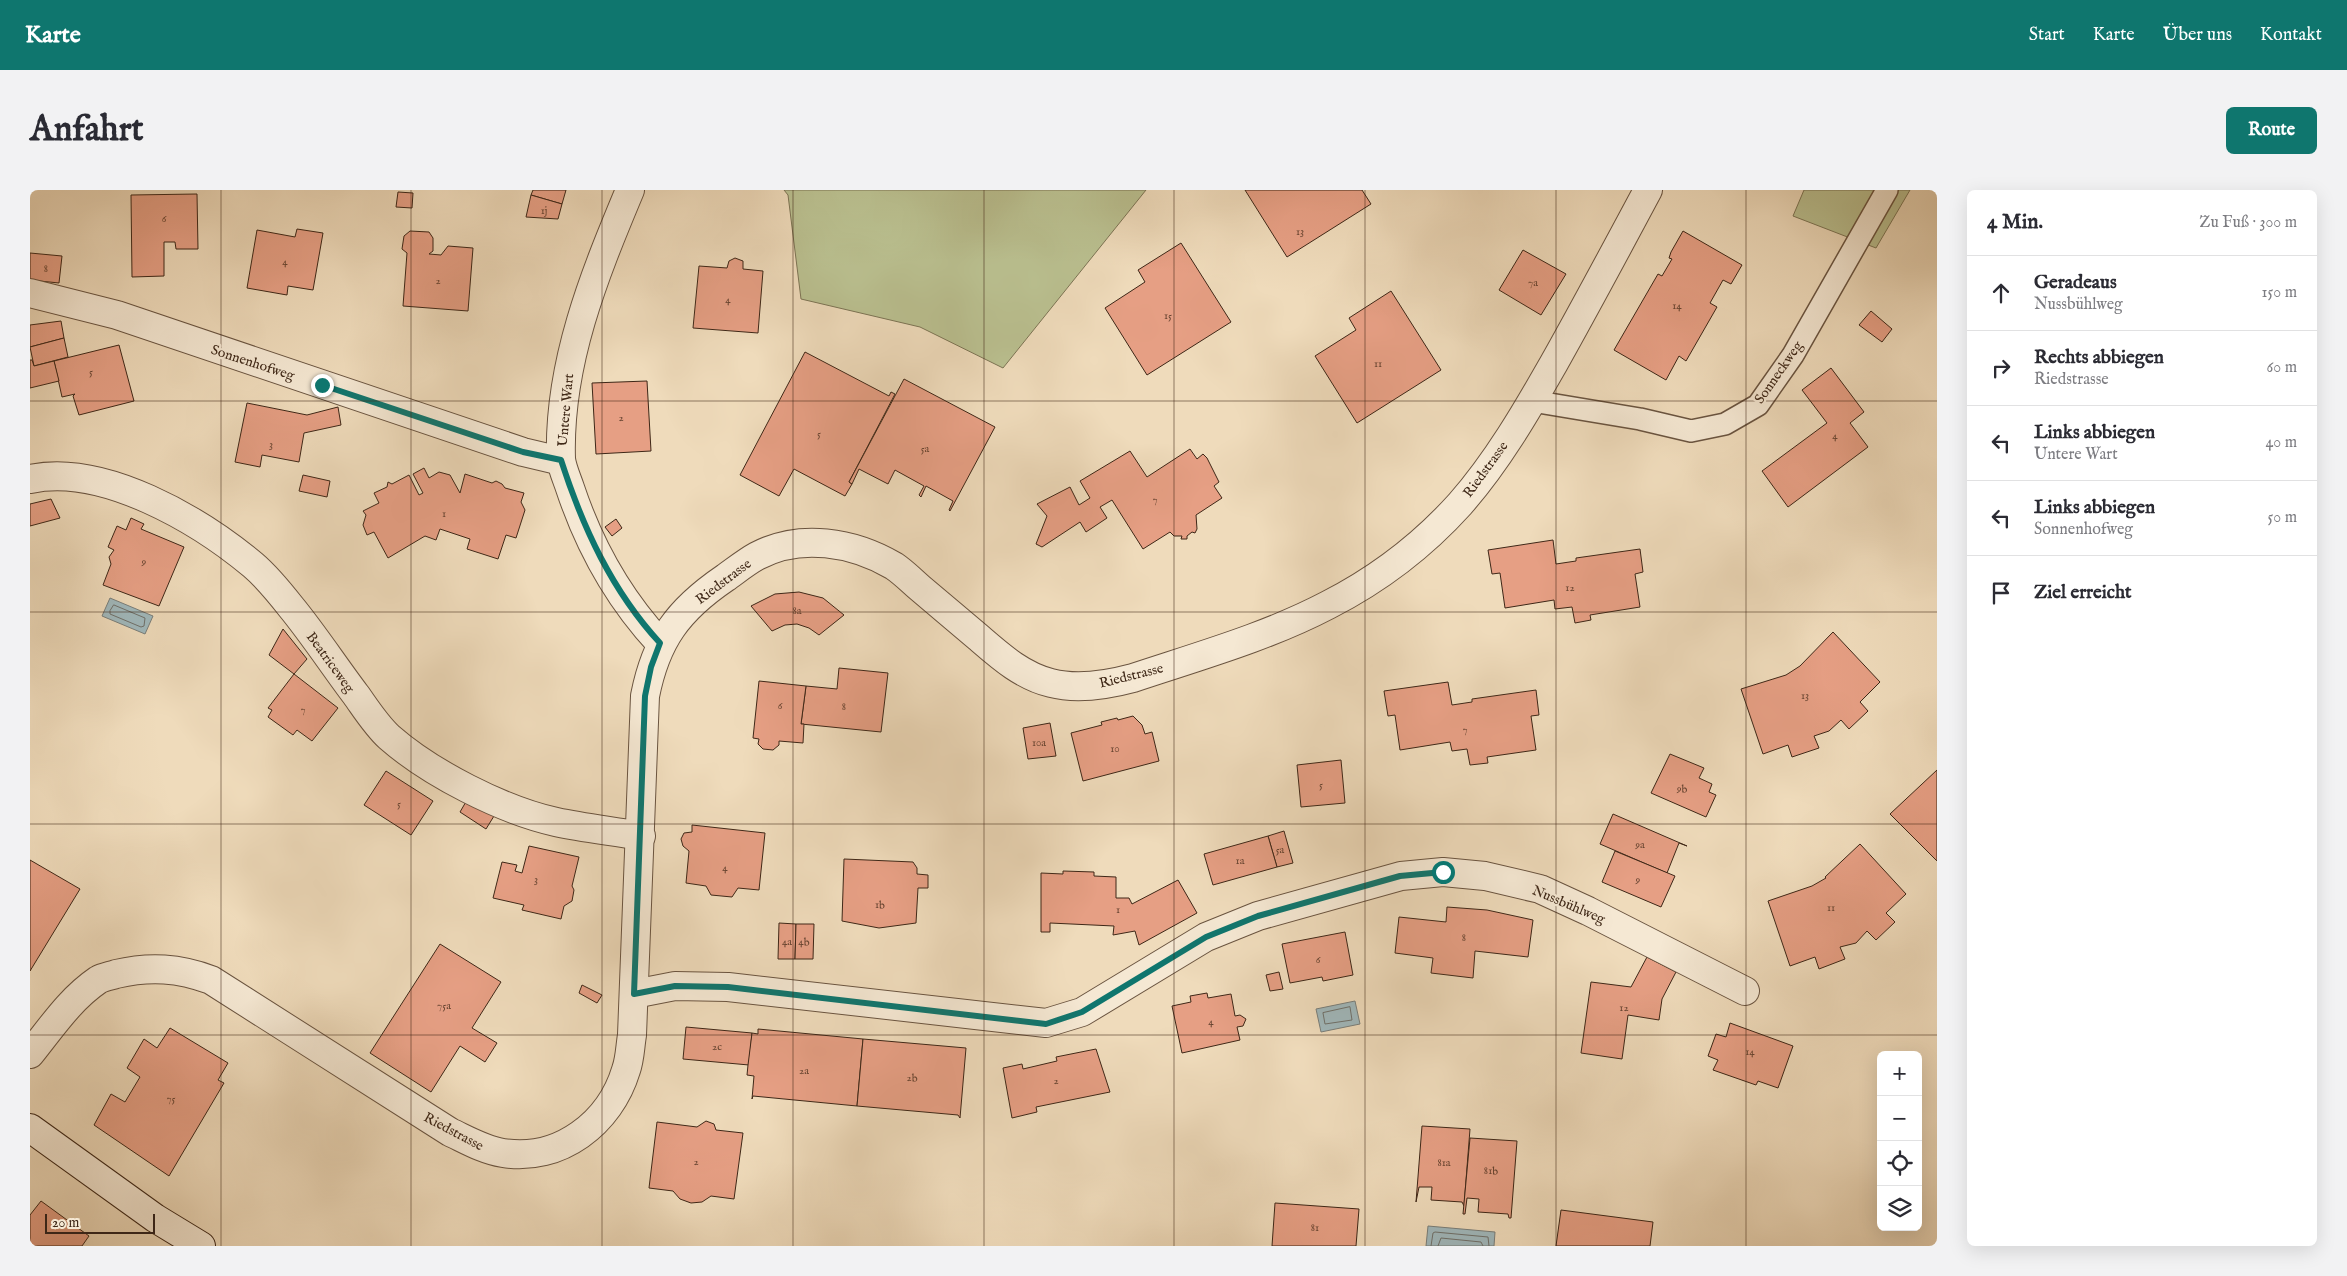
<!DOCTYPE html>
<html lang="de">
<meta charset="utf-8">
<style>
body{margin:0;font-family:"IM FELL English",serif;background:#f2f2f3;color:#2b2b33}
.controls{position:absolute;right:15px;bottom:15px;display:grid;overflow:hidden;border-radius:8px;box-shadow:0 5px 20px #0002}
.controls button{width:45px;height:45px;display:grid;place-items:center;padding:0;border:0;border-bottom:1px solid #e1e1e2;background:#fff;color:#2b2b33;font:25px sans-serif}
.scale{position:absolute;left:15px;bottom:12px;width:110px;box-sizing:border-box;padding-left:5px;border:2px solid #3e2717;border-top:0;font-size:14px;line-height:18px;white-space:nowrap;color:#3e2717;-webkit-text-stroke:4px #f5e8d3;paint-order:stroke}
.stop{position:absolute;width:15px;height:15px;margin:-11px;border:4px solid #0f766e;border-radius:50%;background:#fff}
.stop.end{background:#0f766e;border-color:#fff;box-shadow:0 1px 5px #0008}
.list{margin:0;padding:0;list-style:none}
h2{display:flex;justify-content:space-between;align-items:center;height:65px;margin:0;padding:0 20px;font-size:21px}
h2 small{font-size:16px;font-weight:400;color:#7c7c81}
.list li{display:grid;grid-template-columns:32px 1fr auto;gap:15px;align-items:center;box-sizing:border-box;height:75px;padding:0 20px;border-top:1px solid #e1e1e2}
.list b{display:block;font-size:19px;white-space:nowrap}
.list p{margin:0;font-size:16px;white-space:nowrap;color:#7c7c81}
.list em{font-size:16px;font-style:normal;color:#7c7c81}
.icon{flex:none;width:28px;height:28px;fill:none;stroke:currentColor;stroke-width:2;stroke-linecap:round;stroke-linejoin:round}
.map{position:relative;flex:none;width:1907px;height:1056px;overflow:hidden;border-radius:8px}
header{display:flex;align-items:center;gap:30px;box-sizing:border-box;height:70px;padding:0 25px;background:#0f766e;color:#fff}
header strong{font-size:24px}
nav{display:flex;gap:28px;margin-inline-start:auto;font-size:18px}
.intro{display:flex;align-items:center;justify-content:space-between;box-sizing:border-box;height:120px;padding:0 30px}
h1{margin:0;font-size:35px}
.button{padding:12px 22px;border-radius:8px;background:#0f766e;color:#fff;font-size:18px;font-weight:700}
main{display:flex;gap:30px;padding:0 30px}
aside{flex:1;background:#fff;border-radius:8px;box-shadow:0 5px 20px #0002}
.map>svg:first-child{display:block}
.green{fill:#bac090;stroke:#7c7454}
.water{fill:#a0b8bc;stroke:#797e7a}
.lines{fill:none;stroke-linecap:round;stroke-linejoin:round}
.shore{stroke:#6f706a;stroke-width:1}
.building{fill:#e69f84;stroke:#3e2717}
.service-casing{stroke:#6a5440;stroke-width:24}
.minor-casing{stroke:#6a5440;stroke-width:30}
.secondary-casing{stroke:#3e2717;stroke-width:30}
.service{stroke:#f5e8d3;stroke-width:21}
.minor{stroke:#f5e8d3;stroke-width:28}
.secondary{stroke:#f5e8d3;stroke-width:28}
.route{stroke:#0f766e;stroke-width:6}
.grid{fill:none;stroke:#3e2717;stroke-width:1;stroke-opacity:0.55}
.labels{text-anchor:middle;stroke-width:4.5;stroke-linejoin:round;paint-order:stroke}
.number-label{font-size:11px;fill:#684532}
.street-label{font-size:14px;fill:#3e2717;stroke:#f5e8d3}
</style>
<header>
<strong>Karte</strong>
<nav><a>Start</a><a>Karte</a><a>Über uns</a><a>Kontakt</a></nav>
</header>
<div class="intro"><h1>Anfahrt</h1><a class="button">Route</a></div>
<main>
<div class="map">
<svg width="1907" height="1056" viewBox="0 0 1907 1056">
<rect width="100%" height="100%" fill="#efdbbb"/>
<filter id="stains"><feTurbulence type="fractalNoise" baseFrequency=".004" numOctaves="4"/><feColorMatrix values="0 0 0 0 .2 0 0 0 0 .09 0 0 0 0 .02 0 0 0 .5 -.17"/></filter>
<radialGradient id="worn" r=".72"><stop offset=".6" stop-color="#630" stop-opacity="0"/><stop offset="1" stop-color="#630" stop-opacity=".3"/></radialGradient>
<g class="green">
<polygon points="754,0 1116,0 973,178 890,137 771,109 758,5"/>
<polygon points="1774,0 1880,0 1846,58 1763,26"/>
</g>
<g class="water">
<polygon points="80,408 123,426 115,444 72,426"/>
<polygon points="1325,811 1330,834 1291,842 1286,819"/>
<polygon points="1398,1036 1465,1042 1464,1056 1396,1056"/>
</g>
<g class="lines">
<g class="shore">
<polygon points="84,415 115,428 114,436 111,437 80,424 80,421"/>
<polygon points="1320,817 1322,830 1295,834 1293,823"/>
<polyline points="1401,1056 1403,1043 1405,1042 1458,1047 1459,1056"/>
<polyline points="1408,1056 1411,1048 1451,1052 1453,1056"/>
</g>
</g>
<g class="building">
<polygon points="503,0 536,0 532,14 501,5"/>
<polygon points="1215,0 1332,0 1341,14 1257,67"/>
<polygon points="368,2 383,3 382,18 366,17"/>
<polygon points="167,4 168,59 146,59 145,52 134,52 134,86 102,87 101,5"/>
<polygon points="501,5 532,14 528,29 496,27"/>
<polygon points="267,39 293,43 283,100 258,96 257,105 217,98 227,40 265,47"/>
<polygon points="380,41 399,42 403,48 403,61 399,64 411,65 418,56 443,58 438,121 373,116 377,63 372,59 374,46"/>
<polygon points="1653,41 1712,75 1701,94 1693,90 1680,113 1687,117 1656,171 1649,166 1636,190 1584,160 1628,84 1632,86 1642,69 1639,68 1641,62"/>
<polygon points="1151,53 1201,132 1117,185 1075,118 1115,92 1108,80"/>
<polygon points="1493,60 1536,84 1511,125 1469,100"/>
<polygon points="0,63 32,66 29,93 0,90"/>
<polygon points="705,68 713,71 713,79 733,81 728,143 663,138 669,76 697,78 699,71"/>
<polygon points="1361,101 1411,180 1327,233 1285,166 1326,140 1319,128"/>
<polygon points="1841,121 1862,139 1852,152 1829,135"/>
<polygon points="31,131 34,148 0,157 0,135"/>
<polygon points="34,148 38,167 4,176 0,157"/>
<polygon points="89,155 104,211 49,225 43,206 45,204 32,207 24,171"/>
<polygon points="775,162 859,206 861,202 865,204 819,292 822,294 815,306 764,279 749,306 710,285"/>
<polygon points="0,170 2,170 4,176 24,171 29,191 0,198"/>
<polygon points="1801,178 1834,222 1820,233 1838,257 1758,317 1732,281 1797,233 1772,200"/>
<polygon points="874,189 965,237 920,321 919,320 923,311 896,296 891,307 889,305 894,296 865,280 858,294 829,279 822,294 819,292"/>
<polygon points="617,191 621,261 566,264 562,193"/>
<polygon points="217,213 277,225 308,217 311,235 274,243 269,272 232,265 230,277 205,272"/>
<polygon points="1160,259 1167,269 1173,264 1177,268 1189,292 1184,296 1192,308 1166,325 1167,339 1165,343 1162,342 1157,346 1157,349 1151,349 1152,346 1144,346 1140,342 1113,359 1082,310 1070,317 1077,328 1056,342 1050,332 1012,357 1006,354 1017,326 1007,314 1040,297 1049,315 1060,308 1050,291 1100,261 1117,287"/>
<polygon points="394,278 399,288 409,282 420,285 430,303 435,284 462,293 466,291 472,294 475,298 494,303 491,312 495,320 486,348 476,345 468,369 437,359 440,349 410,339 406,350 395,346 358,368 344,342 337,345 333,335 336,325 333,321 349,313 344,303 357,297 358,292 362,294 379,285 389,305 393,303 383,284"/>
<polygon points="273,285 300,291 297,307 269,301"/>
<polygon points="21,309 30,328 0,336 0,314"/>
<polygon points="101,328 114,334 111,339 154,357 129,416 73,395 81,374 79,367 84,360 78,357 87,336 96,340"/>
<polygon points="586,329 592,338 582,346 575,337"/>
<polygon points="1523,350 1526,374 1546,371 1546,368 1610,359 1613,382 1605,384 1610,417 1560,425 1561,430 1545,433 1542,417 1525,419 1524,410 1475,418 1470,383 1462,384 1458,360"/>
<polygon points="769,402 793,408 814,425 789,445 779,438 767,434 755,435 742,441 721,416 745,404"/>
<polygon points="253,439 277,469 264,484 239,465"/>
<polygon points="1803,442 1850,492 1830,512 1838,521 1819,539 1811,530 1799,541 1784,546 1789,558 1762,567 1758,555 1733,564 1711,499 1756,485 1770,476"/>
<polygon points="809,478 858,483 851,542 771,534 776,496 807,499"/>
<polygon points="264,484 308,518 282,551 267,540 263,545 238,527 242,520 238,518"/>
<polygon points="729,491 776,496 771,534 774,534 773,553 749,551 749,555 743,560 733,559 728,554 729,549 723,548"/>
<polygon points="1418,492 1422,515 1442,512 1442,509 1506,500 1509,525 1501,526 1506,560 1457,567 1458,573 1440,575 1437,559 1422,561 1420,552 1370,560 1365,525 1358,526 1354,501"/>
<polygon points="1103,526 1112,535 1115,544 1122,542 1129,571 1053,591 1041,543 1072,535 1071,532 1087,528 1088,530"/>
<polygon points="1020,533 1026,566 998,569 993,538"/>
<polygon points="1640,564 1674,578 1669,588 1682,594 1679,602 1686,605 1676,627 1621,603"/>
<polygon points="1311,570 1315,613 1271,617 1267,575"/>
<polygon points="1907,580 1907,671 1860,624"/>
<polygon points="356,581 403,611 381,645 334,615"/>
<polygon points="437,610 464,626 456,639 430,622"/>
<polygon points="1583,624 1657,656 1649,653 1637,683 1570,654"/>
<polygon points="662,635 735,643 729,700 708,698 702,707 681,705 676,696 656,693 659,661 653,656 651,649 654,643 662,642"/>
<polygon points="1254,641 1263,673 1247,677 1238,646"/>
<polygon points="1238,646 1247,677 1183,695 1174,664"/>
<polygon points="1830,654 1876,704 1856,723 1865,732 1846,750 1837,741 1826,753 1810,757 1815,769 1789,779 1785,767 1760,776 1738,711 1782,696 1796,688 1795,687"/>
<polygon points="499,656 549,667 542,696 544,700 542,711 534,716 531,729 492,720 494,715 463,708 472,672 487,675 485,681 492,683"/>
<polygon points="1585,661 1645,686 1631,717 1572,692"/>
<polygon points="814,669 883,672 887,678 887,684 898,685 898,698 888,698 886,733 849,738 812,731"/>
<polygon points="0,670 50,699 0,781"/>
<polygon points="1033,681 1064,682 1064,686 1086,687 1086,708 1099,708 1102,714 1148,690 1167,723 1109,755 1105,741 1083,745 1084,736 1020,733 1020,742 1011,742 1011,683 1033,684"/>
<polygon points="1417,717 1457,720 1503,730 1498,767 1445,761 1443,788 1401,783 1403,768 1365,763 1369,727 1416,732"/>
<polygon points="749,733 766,734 765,769 748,769"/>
<polygon points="766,734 784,734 783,769 765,769"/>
<polygon points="1315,742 1323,785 1293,791 1292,787 1260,793 1252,754"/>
<polygon points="410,754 471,792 442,838 467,853 455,872 430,856 401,902 340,863"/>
<polygon points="1617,767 1646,782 1632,809 1629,830 1598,825 1592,869 1551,863 1561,792 1601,797"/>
<polygon points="1249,782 1253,799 1240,801 1236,785"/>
<polygon points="552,795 572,805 567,813 549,803"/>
<polygon points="1177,803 1178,808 1201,804 1205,826 1210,825 1216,829 1213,836 1207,837 1210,850 1152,863 1142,816 1161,812 1160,806"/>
<polygon points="1700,833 1763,856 1748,898 1728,891 1726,895 1683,880 1688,870 1678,866 1686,844 1696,847"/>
<polygon points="656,837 722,843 719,875 653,869"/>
<polygon points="140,838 198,873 188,890 194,893 139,986 64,935 81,904 95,912 110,887 97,878 114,849 127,858"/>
<polygon points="728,839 833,849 827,916 723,906 722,909 724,886 717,885 718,875 722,843 728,844"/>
<polygon points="833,849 936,858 930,928 928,925 827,916"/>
<polygon points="1066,859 1080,902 1006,917 1007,922 982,928 973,878 992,874 993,879 1027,871 1026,867"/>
<polygon points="676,931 684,934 686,940 713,943 704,1009 681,1006 672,1012 661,1013 650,1009 643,1001 619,998 627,932 667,937"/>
<polygon points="1392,936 1440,939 1434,1016 1432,1012 1401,1010 1402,997 1389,997 1386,1012"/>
<polygon points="1440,948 1487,951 1481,1028 1479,1028 1478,1024 1448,1022 1449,1009 1437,1008 1435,1024 1433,1024"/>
<polygon points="11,1011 59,1046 52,1056 0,1056 0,1025"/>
<polygon points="1245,1013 1329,1019 1326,1056 1242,1056"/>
<polygon points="1531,1020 1623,1032 1620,1056 1526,1056"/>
</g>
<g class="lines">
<g class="service-casing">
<polyline id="service" points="1502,211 1610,229 1661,241 1695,234 1728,215 1763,165 1857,0"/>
</g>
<g class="minor-casing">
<g id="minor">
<path d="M600,0C564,86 528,174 531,269C532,278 537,289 540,298C559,355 589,409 630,453"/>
<polyline points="0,103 87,125 493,262 531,271"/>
<path d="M0,289C73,273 169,330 223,375C236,386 250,403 261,417C284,445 304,476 326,505C336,519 346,535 359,547C400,583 472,620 526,632C554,638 583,641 611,646"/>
<polyline points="604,804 645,796 698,797 1016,833 1052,822 1176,747 1228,726 1371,686 1413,682 1455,686 1510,699 1558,721 1715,801"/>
<path d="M0,864C21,838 40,809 68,790C73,787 80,786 86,784C120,776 149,778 181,790L420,942C437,950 454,960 473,963C530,972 580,933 596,880C600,869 600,857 602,845L615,506C626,450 648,420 695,388C705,381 716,372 727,366C770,343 823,352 864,376C873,382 882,391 890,398C909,414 929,431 948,447C970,466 992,486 1021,493C1048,500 1077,495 1103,488C1169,466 1237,447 1298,415C1347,390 1393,355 1430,314C1467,272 1496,222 1524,173C1556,116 1587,58 1618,0"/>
</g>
</g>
<g class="secondary-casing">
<polyline id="secondary" points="0,938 125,1028 171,1056"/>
</g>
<use href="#service" class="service"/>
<use href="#minor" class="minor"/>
<use href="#secondary" class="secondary"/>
</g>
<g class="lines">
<path class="route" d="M292,195L493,262L531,270C553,338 582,401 630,453L621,477L615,506L604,804L645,796L698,797L1016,834L1052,822L1176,747L1228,726L1370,686L1413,682"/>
</g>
<path class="grid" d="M191,0V1056M381,0V1056M572,0V1056M763,0V1056M954,0V1056M1144,0V1056M1335,0V1056M1526,0V1056M1716,0V1056M0,211H1907M0,422H1907M0,634H1907M0,845H1907"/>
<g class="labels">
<g class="number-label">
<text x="514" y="24">1j</text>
<text x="134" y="32">6</text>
<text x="1270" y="45">13</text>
<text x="255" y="75">4</text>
<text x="16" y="82">8</text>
<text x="408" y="94">2</text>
<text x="1503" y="96">7a</text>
<text x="698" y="113">4</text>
<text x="1647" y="119">14</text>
<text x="1138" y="129">15</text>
<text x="1348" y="177">11</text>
<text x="61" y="185">5</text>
<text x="591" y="231">2</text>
<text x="789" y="247">5</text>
<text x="1805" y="249">4</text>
<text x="241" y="258">3</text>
<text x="895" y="262">5a</text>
<text x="1125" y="313">7</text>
<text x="414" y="327">1</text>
<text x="114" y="375">9</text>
<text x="1540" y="401">12</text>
<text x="767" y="424">8a</text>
<text x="1775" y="509">13</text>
<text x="750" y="519">6</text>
<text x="814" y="520">8</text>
<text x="273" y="523">7</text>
<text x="1435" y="543">7</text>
<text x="1009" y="556">10a</text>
<text x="1085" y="562">10</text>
<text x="1291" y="598">5</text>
<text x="1652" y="602">9b</text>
<text x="369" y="617">5</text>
<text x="1610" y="658">9a</text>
<text x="1250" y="663">5a</text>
<text x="1210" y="674">1a</text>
<text x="695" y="681">4</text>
<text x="506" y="693">3</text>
<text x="1608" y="693">9</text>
<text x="850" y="718">1b</text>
<text x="1801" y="721">11</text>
<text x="1088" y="723">1</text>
<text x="1434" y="751">8</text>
<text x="757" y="755">4a</text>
<text x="774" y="755">4b</text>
<text x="1288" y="773">6</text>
<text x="414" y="819">75a</text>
<text x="1594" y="821">12</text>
<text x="1181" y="835">4</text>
<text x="687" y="860">2c</text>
<text x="1720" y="865">14</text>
<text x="774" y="884">2a</text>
<text x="882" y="891">2b</text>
<text x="1026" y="894">2</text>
<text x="141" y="912">75</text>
<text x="666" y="975">2</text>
<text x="1414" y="976">81a</text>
<text x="1461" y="984">81b</text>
<text x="1285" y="1041">81</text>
</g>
<g class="street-label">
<text transform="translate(223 172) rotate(18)" y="5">Sonnenhofweg</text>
<text transform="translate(1748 182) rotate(-55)" y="5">Sonneckweg</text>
<text transform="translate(535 220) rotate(-85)" y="5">Untere Wart</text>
<text transform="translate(1455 279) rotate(-54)" y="5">Riedstrasse</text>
<text transform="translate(693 391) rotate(-37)" y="5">Riedstrasse</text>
<text transform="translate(301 472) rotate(54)" y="5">Beatriceweg</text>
<text transform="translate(1101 485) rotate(-14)" y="5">Riedstrasse</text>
<text transform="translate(1539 714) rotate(23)" y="5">Nussbühlweg</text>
<text transform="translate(424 941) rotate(28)" y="5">Riedstrasse</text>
</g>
</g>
<rect width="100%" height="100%" filter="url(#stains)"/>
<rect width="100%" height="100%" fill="url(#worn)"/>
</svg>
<div class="controls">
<button>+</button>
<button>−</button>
<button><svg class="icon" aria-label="locate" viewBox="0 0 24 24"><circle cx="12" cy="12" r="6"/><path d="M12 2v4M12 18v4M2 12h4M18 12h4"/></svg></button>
<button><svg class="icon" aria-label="layers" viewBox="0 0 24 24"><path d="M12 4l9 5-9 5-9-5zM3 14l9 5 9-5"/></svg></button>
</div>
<div class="scale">20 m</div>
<div class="stop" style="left:1413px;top:682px"></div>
<div class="stop end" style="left:292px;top:195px"></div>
</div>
<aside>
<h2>4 Min.<small>Zu Fuß · 300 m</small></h2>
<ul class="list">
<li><svg class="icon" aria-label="ahead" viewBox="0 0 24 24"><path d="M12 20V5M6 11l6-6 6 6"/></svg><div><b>Geradeaus</b><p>Nussbühlweg</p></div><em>150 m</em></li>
<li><svg class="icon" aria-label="right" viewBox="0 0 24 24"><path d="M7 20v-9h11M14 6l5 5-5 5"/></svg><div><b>Rechts abbiegen</b><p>Riedstrasse</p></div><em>60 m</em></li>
<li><svg class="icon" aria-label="left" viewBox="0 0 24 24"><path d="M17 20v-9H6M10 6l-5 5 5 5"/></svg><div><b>Links abbiegen</b><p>Untere Wart</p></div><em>40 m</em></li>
<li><svg class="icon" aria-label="left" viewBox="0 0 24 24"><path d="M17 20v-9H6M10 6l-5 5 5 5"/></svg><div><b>Links abbiegen</b><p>Sonnenhofweg</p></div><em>50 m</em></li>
<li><svg class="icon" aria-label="arrive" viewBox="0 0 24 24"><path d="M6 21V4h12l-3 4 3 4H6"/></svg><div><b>Ziel erreicht</b></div></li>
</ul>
</aside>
</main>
